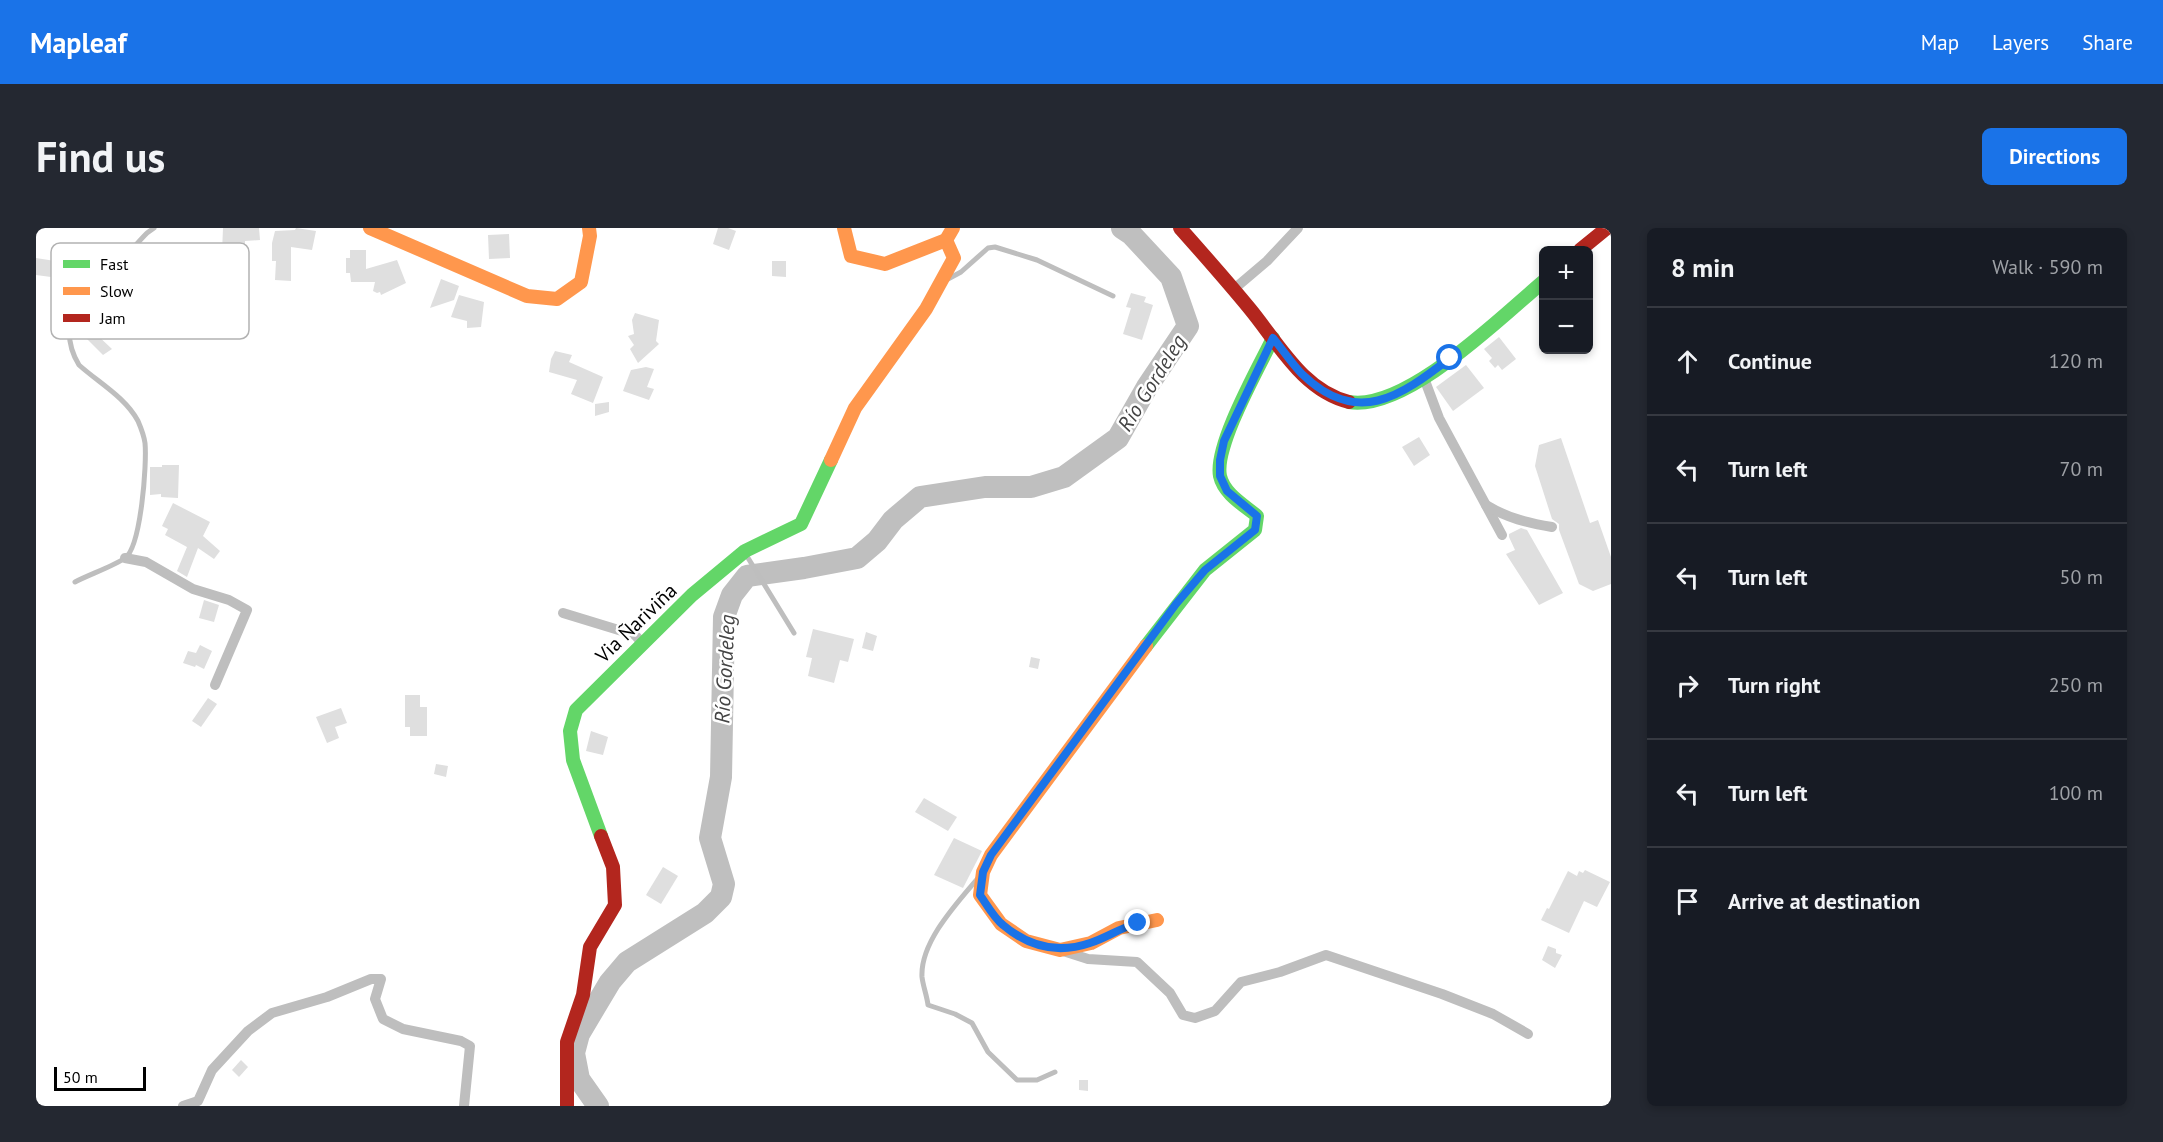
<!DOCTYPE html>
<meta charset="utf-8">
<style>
body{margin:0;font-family:"PT Sans",sans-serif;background:#242831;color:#f1f3f6}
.controls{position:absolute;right:18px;top:18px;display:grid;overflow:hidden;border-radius:9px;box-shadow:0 3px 9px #0003}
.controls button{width:54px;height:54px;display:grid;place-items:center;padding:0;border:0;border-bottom:2px solid #363941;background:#171b24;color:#f1f3f6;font:30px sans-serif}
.scale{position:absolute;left:18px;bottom:15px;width:92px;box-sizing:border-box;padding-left:6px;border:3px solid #000;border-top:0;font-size:16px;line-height:21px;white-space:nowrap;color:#000;-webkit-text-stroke:4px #fff;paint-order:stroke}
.stop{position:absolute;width:18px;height:18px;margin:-14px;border:4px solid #1a73e8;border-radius:50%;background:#fff}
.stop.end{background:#1a73e8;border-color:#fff;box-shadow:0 2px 6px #0008}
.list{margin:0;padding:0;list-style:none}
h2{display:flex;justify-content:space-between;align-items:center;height:78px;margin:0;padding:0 24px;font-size:26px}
h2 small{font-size:20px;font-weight:400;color:#9ea1a6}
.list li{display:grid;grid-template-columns:39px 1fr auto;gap:18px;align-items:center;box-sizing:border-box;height:108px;padding:0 24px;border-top:2px solid #363941}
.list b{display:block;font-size:22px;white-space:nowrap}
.list em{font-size:20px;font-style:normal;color:#9ea1a6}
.icon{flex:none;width:33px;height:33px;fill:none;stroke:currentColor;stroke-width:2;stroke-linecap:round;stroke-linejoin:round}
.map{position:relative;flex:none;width:1575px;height:878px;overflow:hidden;border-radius:9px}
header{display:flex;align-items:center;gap:36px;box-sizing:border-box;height:84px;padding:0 30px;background:#1a73e8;color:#fff}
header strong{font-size:28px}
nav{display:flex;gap:33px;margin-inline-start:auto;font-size:21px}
.intro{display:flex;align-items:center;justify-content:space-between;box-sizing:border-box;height:144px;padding:0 36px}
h1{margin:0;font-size:42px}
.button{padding:15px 27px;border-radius:9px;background:#1a73e8;color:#fff;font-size:21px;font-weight:700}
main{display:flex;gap:36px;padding:0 36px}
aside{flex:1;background:#171b24;border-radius:9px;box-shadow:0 3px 9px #0003}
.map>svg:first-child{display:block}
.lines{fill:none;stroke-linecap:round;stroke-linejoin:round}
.river{stroke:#bfbfbf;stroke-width:22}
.building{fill:#dfdfdf}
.lane{stroke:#bebebe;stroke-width:5}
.street{stroke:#bebebe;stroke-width:10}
.fast{stroke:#63d668;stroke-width:14}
.slow{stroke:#ff974d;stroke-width:14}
.jam{stroke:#b3261e;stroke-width:14}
.route{stroke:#1a73e8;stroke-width:8}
.labels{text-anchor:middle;stroke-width:5;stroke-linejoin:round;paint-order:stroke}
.street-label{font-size:20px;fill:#000;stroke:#fff}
.water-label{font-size:21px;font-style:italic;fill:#444;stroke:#fff}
.key{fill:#fff;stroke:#b2b2b2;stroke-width:1.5}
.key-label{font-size:16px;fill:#000}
</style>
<header>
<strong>Mapleaf</strong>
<nav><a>Map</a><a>Layers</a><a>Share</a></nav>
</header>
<div class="intro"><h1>Find us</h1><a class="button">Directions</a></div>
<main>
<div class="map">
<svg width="1575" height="878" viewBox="0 0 1575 878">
<rect width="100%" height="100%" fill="#fff"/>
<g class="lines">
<polyline class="river" points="562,878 543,851 538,825 543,806 574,754 591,734 669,685 685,669 688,656 674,610 685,549 688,389 696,367 711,348 768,340 821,330 841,313 857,292 884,269 949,259 995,259 1028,249 1082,210 1111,159 1152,98 1135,49 1095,6 1086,0"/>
</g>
<g class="building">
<polygon points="187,0 223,0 224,12 209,13 209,23 186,24"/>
<polygon points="260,0 280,3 276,22 255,19 255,53 239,52 240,33 236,33 236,15 239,3 259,2"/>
<polygon points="682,0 692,0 700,3 693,22 677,16"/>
<polygon points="473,6 474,30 453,31 452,7"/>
<polygon points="314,22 330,22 330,41 361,32 370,55 345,67 344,64 341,65 337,63 339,54 315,54 314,45 310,45 310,30 314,30"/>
<polygon points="0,30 19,33 15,49 0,47"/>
<polygon points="736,33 750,33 750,49 736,48"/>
<polygon points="405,51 423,58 418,72 394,80"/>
<polygon points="1095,65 1110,69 1108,74 1117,77 1106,112 1087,106 1095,80 1090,79"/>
<polygon points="423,67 448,74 445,99 431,100 431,93 415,89"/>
<polygon points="599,85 623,92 620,113 623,116 602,135 594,121 598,117 592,108 598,106 596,92"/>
<polygon points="58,104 76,121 67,127 51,111"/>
<polygon points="1463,109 1480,131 1466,142 1462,137 1459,140 1453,133 1456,130 1448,121"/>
<polygon points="519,123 536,127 533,134 567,149 557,175 535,166 541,152 513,144 515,131"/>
<polygon points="1430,137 1448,160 1417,183 1400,159"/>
<polygon points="610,139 618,141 611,159 618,161 613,172 587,163 595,142"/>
<polygon points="573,174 573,184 559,188 559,176"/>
<polygon points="1383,209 1394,227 1378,238 1366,219"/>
<polygon points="1525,210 1554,295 1562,292 1575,329 1575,356 1557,363 1543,356 1523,302 1523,296 1516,291 1499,238 1503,217"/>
<polygon points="126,237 143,237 142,270 125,269 125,266 114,267 114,239 126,239"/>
<polygon points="137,275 174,294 167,308 184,323 178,331 162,320 151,349 141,343 151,319 129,307 132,301 126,298"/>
<polygon points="1485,300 1491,302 1527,365 1503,377 1470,326 1479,322 1473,309 1473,306"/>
<polygon points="168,372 183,377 178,394 163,390"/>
<polygon points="777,401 818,411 812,434 804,432 798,455 772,448 776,430 770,429"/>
<polygon points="830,404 841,408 837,423 826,420"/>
<polygon points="164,417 176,423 168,441 160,437 159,439 147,435 152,423 160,425"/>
<polygon points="995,429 1004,431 1002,441 993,439"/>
<polygon points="369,467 384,467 384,479 391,479 391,508 374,508 374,499 369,499"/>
<polygon points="172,470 181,476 165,499 156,493"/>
<polygon points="305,480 311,495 299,499 303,510 291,515 280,489"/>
<polygon points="555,503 572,509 567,527 550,523"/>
<polygon points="400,536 412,538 410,549 398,546"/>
<polygon points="888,570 921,589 912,603 879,584"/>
<polygon points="918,610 946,623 927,660 898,647"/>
<polygon points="627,639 642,648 625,676 610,667"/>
<polygon points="1549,642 1574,654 1561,679 1548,673 1533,705 1505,692 1511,680 1513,681 1532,643 1541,648 1543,643 1547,645"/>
<polygon points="1512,718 1520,721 1520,725 1526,727 1519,740 1506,732"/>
<polygon points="205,832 212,839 203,849 196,842"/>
<polygon points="1043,852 1052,852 1052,863 1043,862"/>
</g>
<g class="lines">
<g class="lane">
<polyline points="912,51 925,44 952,20 959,19 1001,32 1077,68"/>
<polyline points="709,325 758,405"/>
<path d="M39,354C52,347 78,338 89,330C105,319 111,236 109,215C108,208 105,200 102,193C89,169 63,155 43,137C26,109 32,78 57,57C64,51 72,46 79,39C90,29 100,16 111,5L118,0"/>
<path d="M942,650C921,675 884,714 886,749C887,758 891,768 892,777L919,786L936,795L952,824L981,852H1001L1019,844"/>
</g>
<g class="street">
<polyline points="1198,61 1231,33 1262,0"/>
<polyline points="1388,150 1403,190 1466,307"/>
<path d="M1450,277C1471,290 1492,295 1516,299"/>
<polyline points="89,330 110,334 157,361 193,372 211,382 179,457"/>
<polyline points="527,385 599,407 607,416"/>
<polyline points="1024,722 1052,731 1101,734 1134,765 1147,787 1159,790 1179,783 1205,754 1244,744 1290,727 1406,766 1457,786 1492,806"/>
<polyline points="147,878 162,873 176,842 212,803 236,785 291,769 335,751 345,751 339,771 347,791 367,801 425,813 434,818 428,878"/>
</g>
<g class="fast">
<path d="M1313,174C1370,184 1466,88 1508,53"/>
<path d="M1110,418L1169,342L1219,302L1221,288C1208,277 1188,266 1184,248C1178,218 1223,139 1237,110"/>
<polyline points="565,608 537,532 534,503 540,482 656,367 709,323 765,296 795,232"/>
</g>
<g class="slow">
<polyline points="334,0 491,68 521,71 545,54 554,8 553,0"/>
<polyline points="808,0 815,28 849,36 910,12 917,0"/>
<polyline points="795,232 819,180 890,81 918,30 910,12"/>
<polyline points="1110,418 955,627 947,644 944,667 965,696 990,713 1024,722 1055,715 1083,700 1121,692"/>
</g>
<g class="jam">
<path d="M1144,0C1168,27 1191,53 1214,81C1242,115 1267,163 1313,174"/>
<polyline points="1544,22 1571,0"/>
<polyline points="531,878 531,814 547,767 554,719 579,677 577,639 565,608"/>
</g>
</g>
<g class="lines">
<path class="route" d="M1102,695C1084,700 1070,710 1054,715C1022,726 993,719 967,697C958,690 951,677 944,667L947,644L955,627L1140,376L1169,342L1219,302L1221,288L1191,263L1184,248V232L1188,213L1237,110C1247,122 1256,136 1266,146C1321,199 1364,169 1414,130"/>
</g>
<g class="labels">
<g class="street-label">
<text transform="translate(600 395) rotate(-44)" y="7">Via Ñariviña</text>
</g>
<g class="water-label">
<text transform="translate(1116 155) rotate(-58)" y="7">Río Gordeleg</text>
<text transform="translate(689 441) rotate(-87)" y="7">Río Gordeleg</text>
</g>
</g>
<rect x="15" y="15" width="198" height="96" rx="9" class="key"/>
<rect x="27" y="32" width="27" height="8" fill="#63d668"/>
<rect x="27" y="59" width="27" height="8" fill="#ff974d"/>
<rect x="27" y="86" width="27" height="8" fill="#b3261e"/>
<g class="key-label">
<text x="64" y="42">Fast</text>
<text x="64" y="69">Slow</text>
<text x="64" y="96">Jam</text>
</g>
</svg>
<div class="controls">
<button>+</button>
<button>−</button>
</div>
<div class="scale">50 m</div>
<div class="stop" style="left:1414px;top:130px"></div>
<div class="stop end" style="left:1102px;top:695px"></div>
</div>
<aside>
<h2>8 min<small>Walk · 590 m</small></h2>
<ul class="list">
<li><svg class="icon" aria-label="ahead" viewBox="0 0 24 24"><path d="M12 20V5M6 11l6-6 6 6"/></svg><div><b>Continue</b></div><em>120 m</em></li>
<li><svg class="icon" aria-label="left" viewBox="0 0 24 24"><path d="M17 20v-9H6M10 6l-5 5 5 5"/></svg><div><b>Turn left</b></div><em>70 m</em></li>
<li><svg class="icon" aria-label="left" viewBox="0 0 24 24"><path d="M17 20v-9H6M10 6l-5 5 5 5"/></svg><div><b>Turn left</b></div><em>50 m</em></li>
<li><svg class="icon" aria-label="right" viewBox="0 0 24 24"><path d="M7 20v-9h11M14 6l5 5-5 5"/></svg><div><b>Turn right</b></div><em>250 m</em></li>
<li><svg class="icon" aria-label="left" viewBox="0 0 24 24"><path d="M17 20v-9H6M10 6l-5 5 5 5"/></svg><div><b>Turn left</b></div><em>100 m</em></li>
<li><svg class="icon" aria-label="arrive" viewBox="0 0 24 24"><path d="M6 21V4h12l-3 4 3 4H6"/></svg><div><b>Arrive at destination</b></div></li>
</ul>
</aside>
</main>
